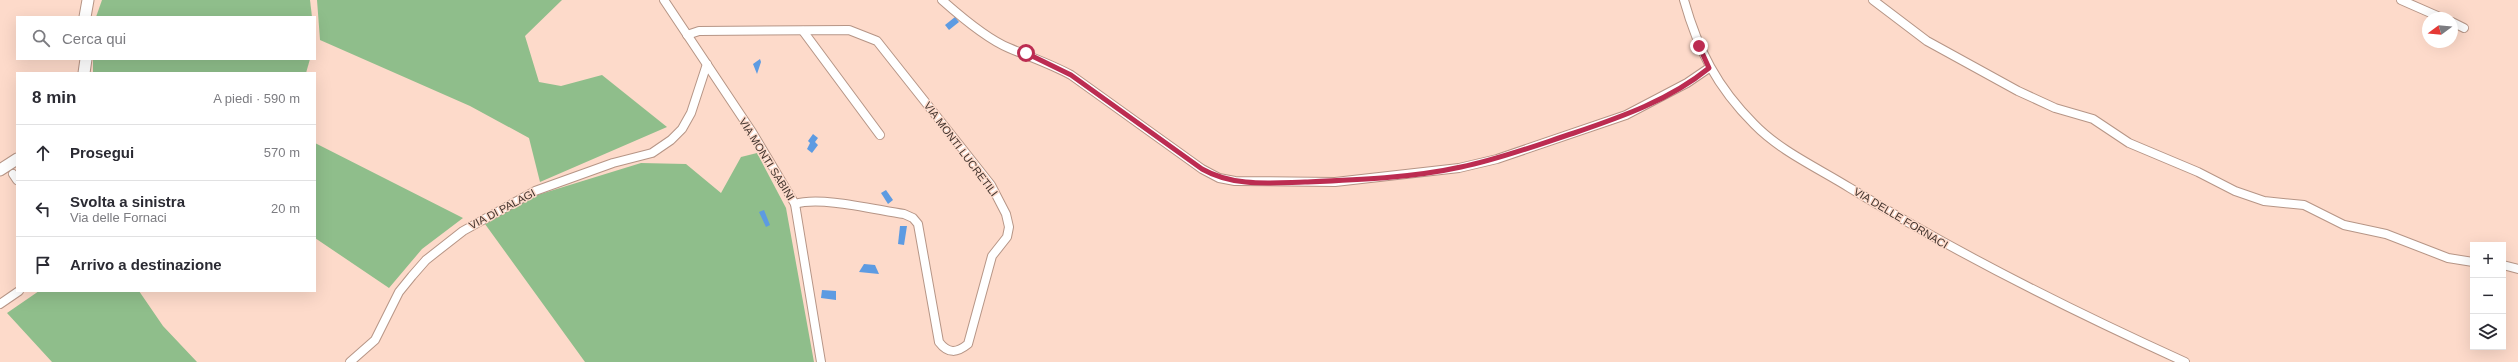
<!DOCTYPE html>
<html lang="it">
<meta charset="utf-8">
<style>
body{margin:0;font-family:Arial,sans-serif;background:#f2f2f3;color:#2b2b33}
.controls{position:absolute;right:12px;bottom:12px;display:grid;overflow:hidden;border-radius:0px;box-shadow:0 4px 16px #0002}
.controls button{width:36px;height:36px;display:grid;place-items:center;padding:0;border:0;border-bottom:1px solid #e1e1e2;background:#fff;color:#2b2b33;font:20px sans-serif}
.compass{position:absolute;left:2422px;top:12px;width:36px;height:36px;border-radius:50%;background:#fff;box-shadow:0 4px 16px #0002;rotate:254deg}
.stop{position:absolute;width:12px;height:12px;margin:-9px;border:3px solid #bc2c51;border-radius:50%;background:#fff}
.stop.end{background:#bc2c51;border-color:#fff;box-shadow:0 1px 4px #0008}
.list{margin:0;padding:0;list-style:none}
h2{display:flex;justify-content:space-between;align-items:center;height:52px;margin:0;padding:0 16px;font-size:17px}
h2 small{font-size:13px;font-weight:400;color:#7c7c81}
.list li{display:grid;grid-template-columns:26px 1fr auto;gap:12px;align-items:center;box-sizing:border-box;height:56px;padding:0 16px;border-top:1px solid #e1e1e2}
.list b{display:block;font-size:15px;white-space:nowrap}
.list p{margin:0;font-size:13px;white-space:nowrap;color:#7c7c81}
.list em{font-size:13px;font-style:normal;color:#7c7c81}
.icon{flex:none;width:22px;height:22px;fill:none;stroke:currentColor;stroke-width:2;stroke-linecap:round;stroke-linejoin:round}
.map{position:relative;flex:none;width:2518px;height:362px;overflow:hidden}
.search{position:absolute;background:#fff;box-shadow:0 4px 16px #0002;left:16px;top:16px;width:300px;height:44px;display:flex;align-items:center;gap:10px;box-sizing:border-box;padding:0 14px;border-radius:0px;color:#7c7c81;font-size:15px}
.panel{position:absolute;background:#fff;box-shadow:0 4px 16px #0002;left:16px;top:72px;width:300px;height:220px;border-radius:0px}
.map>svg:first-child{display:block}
.green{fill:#8fbe8b}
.water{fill:#5d9be2}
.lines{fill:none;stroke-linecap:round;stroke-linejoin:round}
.minor-casing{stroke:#b69586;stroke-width:10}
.secondary-casing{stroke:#b69586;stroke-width:13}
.minor{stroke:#fff;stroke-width:8}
.secondary{stroke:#fff;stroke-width:11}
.route{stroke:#bc2c51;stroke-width:5}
.labels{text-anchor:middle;stroke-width:3;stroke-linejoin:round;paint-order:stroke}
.street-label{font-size:11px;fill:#42342e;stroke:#fddaca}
</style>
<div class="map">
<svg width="2518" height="362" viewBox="0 0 2518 362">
<rect width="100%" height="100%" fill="#fddaca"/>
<g class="green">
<polygon points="102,0 310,0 312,17 96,17"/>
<polygon points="317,0 562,0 525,36 539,82 561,86 602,75 667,127 540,182 529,138 470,106 320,40"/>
<polygon points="93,59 310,59 306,73 93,73"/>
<polygon points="315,143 463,218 422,249 389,288 315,238"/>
<polygon points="757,153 786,208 814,362 585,362 485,224 534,196 641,163 686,164 721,193 741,157"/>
<polygon points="39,291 139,291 163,326 197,362 52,362 7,313"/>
</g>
<g class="water">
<polygon points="955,17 959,22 949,30 945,25"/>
<polygon points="760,59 761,62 757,74 753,64"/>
<polygon points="813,134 818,138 815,142 818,145 812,153 807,149 810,143 808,141"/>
<polygon points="886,190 893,200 888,204 881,193"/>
<polygon points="764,210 770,225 766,227 759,212"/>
<polygon points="900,226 907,226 904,245 898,244"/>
<polygon points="864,264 875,265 879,274 859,272"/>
<polygon points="822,290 836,291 836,300 821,298"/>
</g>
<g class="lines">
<g class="minor-casing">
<g id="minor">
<polyline points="664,0 752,132 795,204 821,362"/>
<path d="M942,0C960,16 987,39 1009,48C1030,57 1051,64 1071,75L1202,169L1219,178L1235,181L1335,182L1459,168L1497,159L1626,115L1687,83L1709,68"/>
<path d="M1684,0C1698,50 1717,87 1754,124C1780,151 1818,168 1850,188C1958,254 2070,310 2185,362"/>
<polyline points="1873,0 1927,41 2018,91 2055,108 2093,119 2129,143 2198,172 2235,191 2264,201 2304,205 2344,225 2386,234 2448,258 2473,262"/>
<polyline points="2401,0 2442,18"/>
<polyline points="2452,22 2464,28"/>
<polyline points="803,31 880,135"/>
<path d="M687,35L699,31L849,30L877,41L991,185L1006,214L1009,227L1007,237L992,256L968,344C957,353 948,354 939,342L918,224L913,218L904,214C876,210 821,196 795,204"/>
<polyline points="13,174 17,180"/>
<polyline points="2503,265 2518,269"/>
<polyline points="0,304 19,291"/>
<polyline points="350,362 375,340 399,292 412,276 426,260 463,231 535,191 613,163 652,153 671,140 682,129 691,113 707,64"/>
</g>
</g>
<g class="secondary-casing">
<g id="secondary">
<polyline points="85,17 88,0"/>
<polyline points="84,73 86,59"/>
<polyline points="0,170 17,159"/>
</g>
</g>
<use href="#minor" class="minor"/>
<use href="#secondary" class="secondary"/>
</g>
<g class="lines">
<path class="route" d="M1026,53L1071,75L1202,169C1234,187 1269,183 1305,182C1356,180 1411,178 1461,167C1500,159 1537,145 1574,133C1621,117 1670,100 1709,68L1699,46"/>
</g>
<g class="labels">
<g class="street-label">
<text transform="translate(961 149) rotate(53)" y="4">VIA MONTI LUCRETILI</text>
<text transform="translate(767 159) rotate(58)" y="4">VIA MONTI SABINI</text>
<text transform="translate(502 209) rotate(-28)" y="4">VIA DI PALAGI</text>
<text transform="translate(1901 218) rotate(31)" y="4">VIA DELLE FORNACI</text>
</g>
</g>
</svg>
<div class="controls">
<button>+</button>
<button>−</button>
<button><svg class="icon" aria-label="layers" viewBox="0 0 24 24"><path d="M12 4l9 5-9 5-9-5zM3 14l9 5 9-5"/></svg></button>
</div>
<svg class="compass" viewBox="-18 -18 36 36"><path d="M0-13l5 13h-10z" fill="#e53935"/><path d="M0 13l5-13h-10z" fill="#7c7c81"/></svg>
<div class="stop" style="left:1026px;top:53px"></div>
<div class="stop end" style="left:1699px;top:46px"></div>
<div class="search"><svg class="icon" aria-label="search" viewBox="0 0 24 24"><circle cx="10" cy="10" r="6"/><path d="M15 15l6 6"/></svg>Cerca qui</div>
<section class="panel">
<h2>8 min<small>A piedi · 590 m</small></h2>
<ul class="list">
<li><svg class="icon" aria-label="ahead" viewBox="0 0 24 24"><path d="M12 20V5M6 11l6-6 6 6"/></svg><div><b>Prosegui</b></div><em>570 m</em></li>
<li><svg class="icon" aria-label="left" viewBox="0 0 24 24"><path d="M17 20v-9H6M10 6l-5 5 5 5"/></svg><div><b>Svolta a sinistra</b><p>Via delle Fornaci</p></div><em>20 m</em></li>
<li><svg class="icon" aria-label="arrive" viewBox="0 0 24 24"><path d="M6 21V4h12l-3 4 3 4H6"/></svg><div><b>Arrivo a destinazione</b></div></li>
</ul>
</section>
</div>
